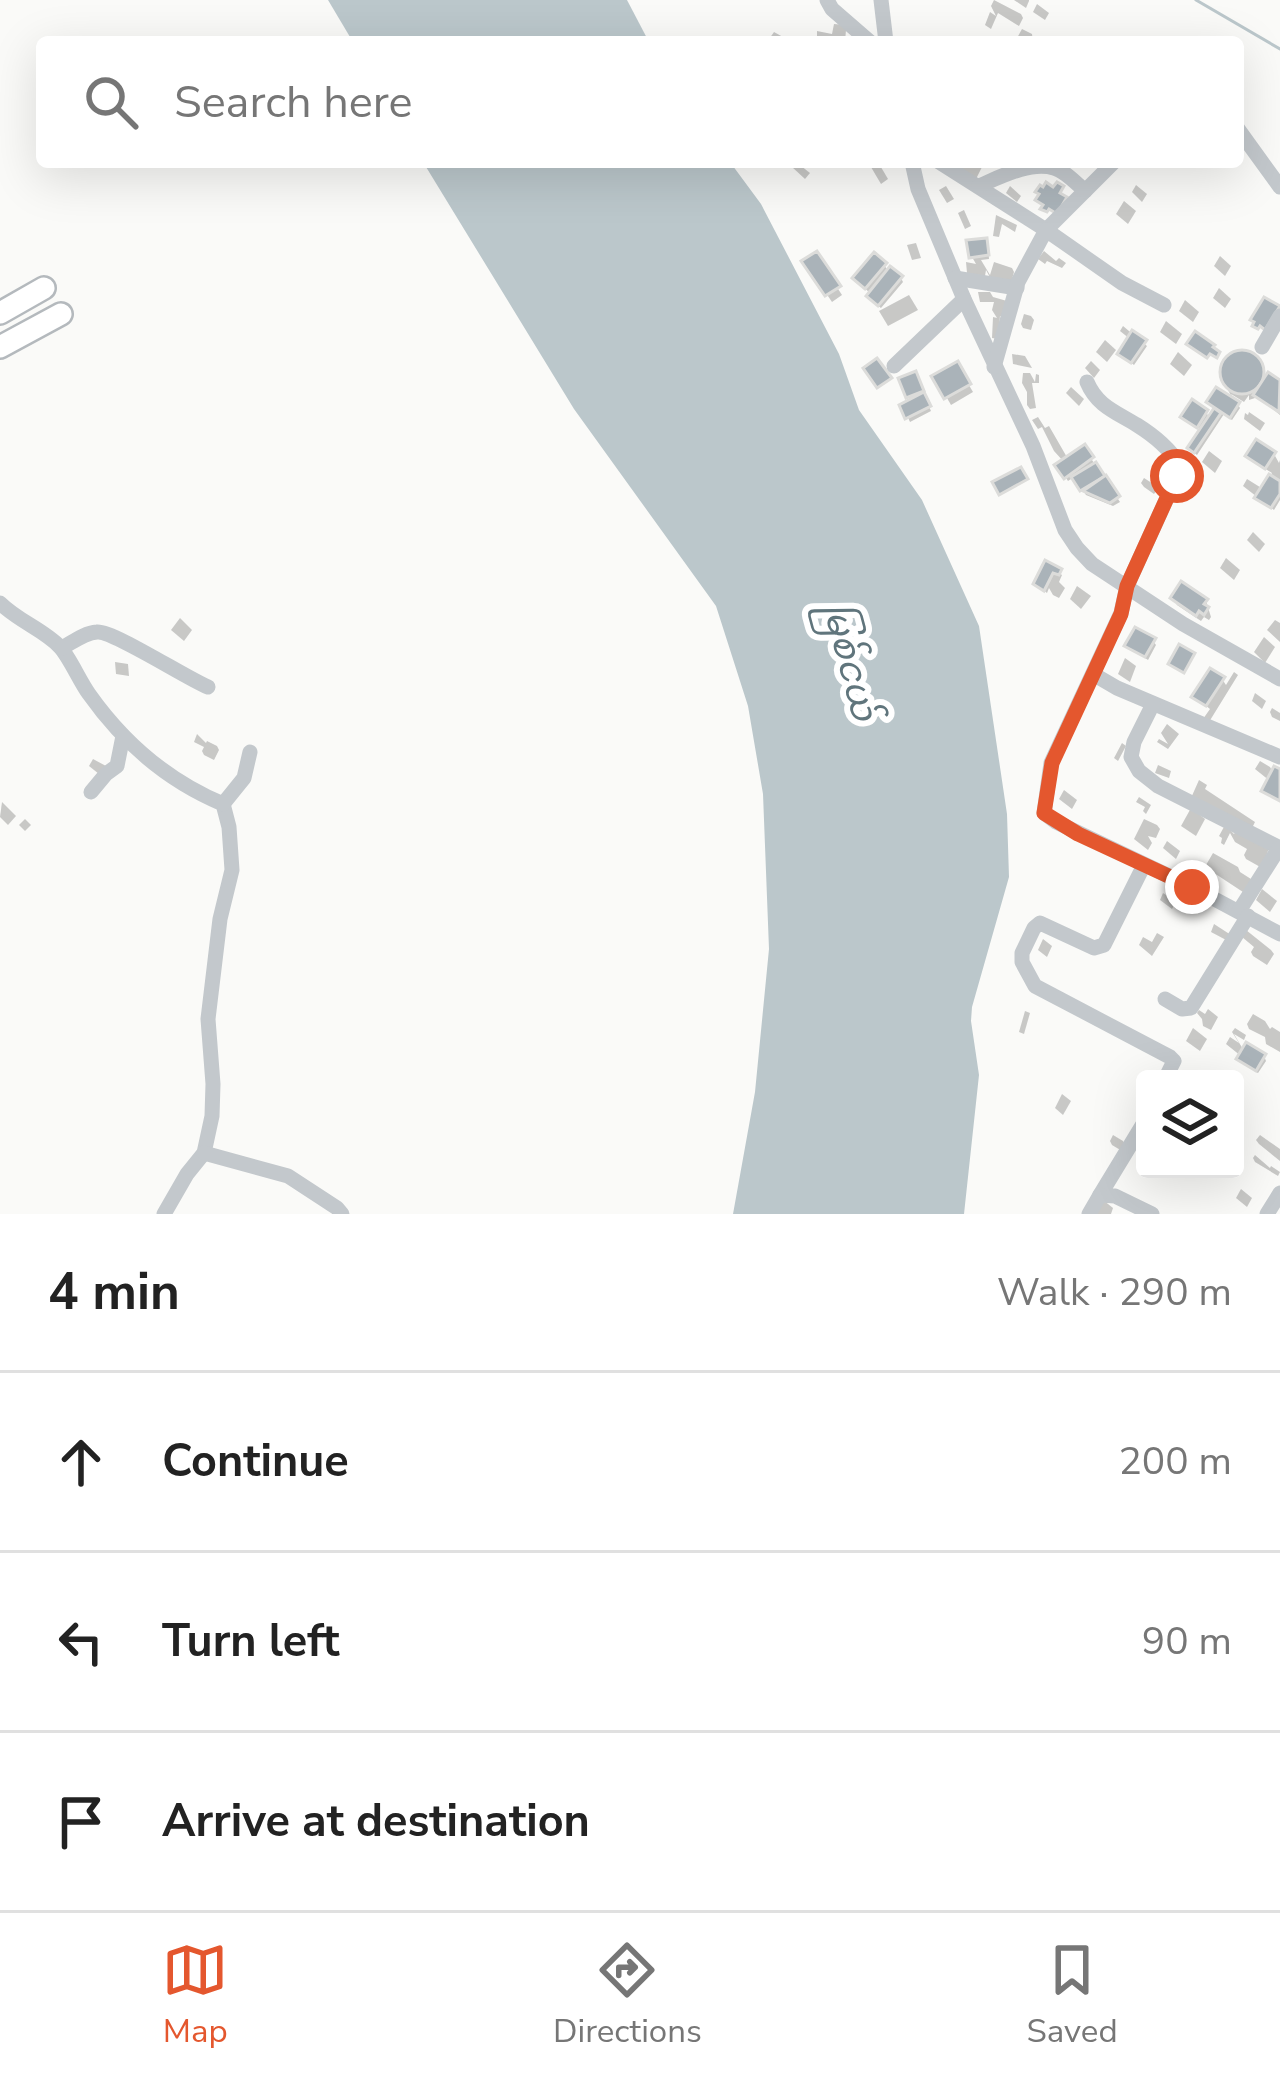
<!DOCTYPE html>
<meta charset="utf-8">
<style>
body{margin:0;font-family:"Nunito Sans","Noto Sans Myanmar",sans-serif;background:#f6f6f6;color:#222}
.controls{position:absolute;right:36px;bottom:36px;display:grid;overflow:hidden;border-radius:12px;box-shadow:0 12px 48px #0002}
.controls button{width:108px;height:108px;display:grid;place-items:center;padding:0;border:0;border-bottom:3px solid #e0e0e0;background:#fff;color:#222;font:60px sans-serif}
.stop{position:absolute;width:36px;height:36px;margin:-27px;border:9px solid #e4572e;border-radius:50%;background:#fff}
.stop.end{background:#e4572e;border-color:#fff;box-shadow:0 3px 12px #0008}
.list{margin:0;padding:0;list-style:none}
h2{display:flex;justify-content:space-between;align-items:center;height:156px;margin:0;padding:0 48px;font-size:51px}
h2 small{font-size:39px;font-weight:400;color:#767676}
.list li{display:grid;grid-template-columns:78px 1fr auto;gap:36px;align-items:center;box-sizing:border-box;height:180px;padding:0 48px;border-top:3px solid #e0e0e0}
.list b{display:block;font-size:45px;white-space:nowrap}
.list em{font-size:39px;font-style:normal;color:#767676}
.icon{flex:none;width:66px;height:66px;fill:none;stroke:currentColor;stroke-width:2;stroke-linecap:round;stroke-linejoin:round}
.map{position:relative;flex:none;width:1280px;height:1214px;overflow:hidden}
.search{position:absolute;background:#fff;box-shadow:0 12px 48px #0002;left:36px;right:36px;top:36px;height:132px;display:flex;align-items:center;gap:30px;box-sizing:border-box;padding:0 42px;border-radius:12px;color:#767676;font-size:45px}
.sheet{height:696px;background:#fff}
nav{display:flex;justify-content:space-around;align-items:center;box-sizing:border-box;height:168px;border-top:3px solid #e0e0e0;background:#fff;font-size:33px;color:#767676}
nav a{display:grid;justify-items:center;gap:6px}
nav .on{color:#e4572e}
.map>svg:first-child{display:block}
.water{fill:#bbc7cb}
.shadow{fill:#0003}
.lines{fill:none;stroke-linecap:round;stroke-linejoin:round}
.stream{stroke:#bbc7cb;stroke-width:3}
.building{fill:#aab3b9;stroke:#dcdcda;stroke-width:3}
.highway-casing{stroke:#b4b9bd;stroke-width:26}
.minor{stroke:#c3c8cc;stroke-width:15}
.highway{stroke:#fff;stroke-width:21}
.route{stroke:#e4572e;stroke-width:15}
.labels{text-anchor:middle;stroke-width:12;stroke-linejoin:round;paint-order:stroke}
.water-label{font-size:36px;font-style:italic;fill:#60757c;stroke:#fff}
</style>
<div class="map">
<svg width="1280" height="1214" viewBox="0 0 1280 1214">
<rect width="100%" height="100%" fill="#fafaf8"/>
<g class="water">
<polygon points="328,0 627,0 649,42 353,42"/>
<polygon points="423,162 730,162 761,204 839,354 859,410 922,500 979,626 1007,814 1009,877 972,1007 971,1021 979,1075 964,1214 733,1214 755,1092 769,949 763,794 748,706 716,606 574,409"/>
</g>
<g class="shadow">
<polygon points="994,0 1021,14 1023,18 1019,26 998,13 991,29 985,25 990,12 996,16 991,6"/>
<polygon points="1014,0 1029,0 1029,1 1026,8"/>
<polygon points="1037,4 1049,13 1045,20 1033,12"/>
<polygon points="834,24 844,25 846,30 845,42 817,42 817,31 832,34"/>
<polygon points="1022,29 1032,34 1033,42 1019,42 1017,38"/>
<polygon points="774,32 783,37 785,42 767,42"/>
<polygon points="796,162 810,173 805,179 792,167"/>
<polygon points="868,162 878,162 888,179 881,184"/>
<polygon points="950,162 983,162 983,165 976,179"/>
<polygon points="1136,185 1147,194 1142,202 1132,192"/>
<polygon points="946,186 954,199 947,203 939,190"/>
<polygon points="1010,186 1021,196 1017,202 1006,193"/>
<polygon points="1124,201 1136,211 1128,224 1116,214"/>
<polygon points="964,210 971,226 965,229 958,213"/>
<polygon points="996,215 1017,225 1015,232 1002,224 999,237 993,236"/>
<polygon points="916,243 921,258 912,260 907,245"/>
<polygon points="988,245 989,259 981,260 990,275 994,262 1012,268 1014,272 1011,283 992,281 986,270 985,276 967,273 966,262 976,264 972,257"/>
<polygon points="1044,251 1056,261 1059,258 1066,263 1062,268 1047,261 1045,264 1038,259"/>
<polygon points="816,255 842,295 832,302 805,262"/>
<polygon points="1220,256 1231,266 1225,276 1214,266"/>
<polygon points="884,265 889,272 901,278 903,282 881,308 872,301 871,294 858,282"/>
<polygon points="1219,288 1231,299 1225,308 1213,298"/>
<polygon points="978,292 990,292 993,297 1007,301 1006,318 1000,316 998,339 992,338 993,317 997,318 992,310 994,302 980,302"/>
<polygon points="909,295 918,310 888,326 879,311"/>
<polygon points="1185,300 1199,312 1193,322 1179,311"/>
<polygon points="1024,314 1031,316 1034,320 1031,330 1023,328 1021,324"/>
<polygon points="1166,321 1182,334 1176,344 1160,332"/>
<polygon points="1123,326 1147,346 1134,365 1120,354 1130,339 1120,331"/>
<polygon points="1105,340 1116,350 1107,362 1096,352"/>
<polygon points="1178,352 1192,365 1184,376 1170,364"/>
<polygon points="1246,352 1259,360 1266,380 1269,376 1280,384 1280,415 1258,397 1249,400 1249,395 1244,402 1231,394 1240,408 1232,420 1224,414 1197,455 1193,452 1202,431 1184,417 1206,412 1210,419 1216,409 1210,403 1236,404 1225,385 1222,367 1230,355"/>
<polygon points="1012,354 1025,356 1032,368 1013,364"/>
<polygon points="1091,361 1100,370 1094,378 1085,368"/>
<polygon points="957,365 973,392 951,405 935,377"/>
<polygon points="1023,373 1030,373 1035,382 1036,374 1039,375 1039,383 1032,383 1036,408 1030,409 1027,405 1027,392 1022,383"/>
<polygon points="915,375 931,411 910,422 903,407 912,402 902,380"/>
<polygon points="1071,387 1084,399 1079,406 1066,393"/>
<polygon points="1249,412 1265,423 1260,431 1244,419 1245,413 1248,415"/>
<polygon points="1038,417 1045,428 1049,426 1068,459 1084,448 1120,502 1113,506 1086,495 1074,477 1068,481 1058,466 1064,462 1054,451 1042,427 1038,429 1032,420"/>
<polygon points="1209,451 1222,461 1215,473 1202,462"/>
<polygon points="1274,454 1279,463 1280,460 1280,500 1274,510 1243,486 1247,479 1263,489 1272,473 1251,460"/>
<polygon points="1144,478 1155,485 1158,489 1154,494 1144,487 1141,483"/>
<polygon points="1253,532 1265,544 1259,552 1247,540"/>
<polygon points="1226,558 1240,570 1234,580 1220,568"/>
<polygon points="1047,564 1062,575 1059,582 1065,588 1059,598 1053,595 1049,588 1047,593 1036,584"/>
<polygon points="1077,586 1091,596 1081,609 1070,599"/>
<polygon points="1173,598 1206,601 1211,617 1209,620 1204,617 1201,621 1177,605"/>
<polygon points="180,618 192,630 184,641 171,630"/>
<polygon points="1275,620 1280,623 1280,642 1267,630"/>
<polygon points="1264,637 1275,647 1265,663 1254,652"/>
<polygon points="1153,641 1156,645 1148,660 1128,646"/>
<polygon points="1125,658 1136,666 1130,682 1118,674"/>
<polygon points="115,662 128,664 129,676 116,674"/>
<polygon points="1234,672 1238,675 1209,722 1203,719 1210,709 1195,697 1222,679 1226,685"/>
<polygon points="1255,693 1266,701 1262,709 1252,701"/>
<polygon points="1272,708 1280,713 1280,721 1272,717 1270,712"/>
<polygon points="1167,724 1179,734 1168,749 1157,742 1159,739 1168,744 1161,733"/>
<polygon points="197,734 206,743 207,741 217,746 219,750 214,760 204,755 202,751 204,747 194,742"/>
<polygon points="1122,743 1126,746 1118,761 1114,758"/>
<polygon points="93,759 106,766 99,774 89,766"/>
<polygon points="1260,761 1270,767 1274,774 1280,773 1280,802 1265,791 1270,781 1255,769"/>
<polygon points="1158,765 1171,771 1169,778 1155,773"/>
<polygon points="1199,780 1207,785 1205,789 1255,822 1252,828 1191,798"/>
<polygon points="1064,790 1077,800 1072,809 1059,799"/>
<polygon points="1139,797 1151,805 1146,814 1143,811 1145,807 1136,802"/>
<polygon points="2,802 16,816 8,825 0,817"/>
<polygon points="1191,808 1205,819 1196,836 1181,826"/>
<polygon points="25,819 31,825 25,831 19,825"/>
<polygon points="1144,819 1157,825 1160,829 1156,838 1148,836 1152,843 1148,850 1134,839"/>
<polygon points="1225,825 1234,834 1236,831 1269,848 1262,868 1246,859 1244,855 1247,849 1235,842 1230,833 1224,845 1221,843 1222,838 1219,836"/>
<polygon points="1167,841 1180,851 1176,859 1163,848"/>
<polygon points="1213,853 1238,867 1240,872 1251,879 1246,894 1208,869 1206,865"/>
<polygon points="1262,889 1277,901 1270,912 1256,900"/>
<polygon points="1163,893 1176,902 1172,909 1160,900"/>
<polygon points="1214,924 1231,935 1228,941 1211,932"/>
<polygon points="1246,930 1271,950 1274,954 1267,965 1253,956 1251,952 1254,947 1242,937"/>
<polygon points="1157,933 1164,937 1152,956 1139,945 1143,937 1152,942"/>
<polygon points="1043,939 1052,946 1047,957 1038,950"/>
<polygon points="1208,1009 1218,1017 1211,1030 1203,1026 1202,1019 1197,1013 1199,1010 1205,1014"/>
<polygon points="1025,1011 1030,1013 1024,1034 1019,1032"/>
<polygon points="1253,1014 1265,1021 1270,1029 1272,1027 1280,1032 1280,1052 1266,1044 1265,1037 1249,1029 1247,1024"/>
<polygon points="1193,1028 1207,1039 1200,1051 1186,1041"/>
<polygon points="1235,1028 1246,1035 1244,1040 1234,1034 1244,1051 1264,1056 1266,1061 1258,1073 1242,1063 1241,1056 1226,1044 1230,1037 1239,1043 1232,1032"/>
<polygon points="1062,1094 1071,1101 1063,1115 1055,1108"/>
<polygon points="1113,1135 1123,1141 1125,1145 1122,1151 1112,1145 1110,1141"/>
<polygon points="1260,1135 1280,1149 1280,1161 1259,1144 1256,1140"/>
<polygon points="1255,1155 1270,1168 1271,1166 1280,1172 1278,1176 1255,1162 1253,1158"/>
<polygon points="1241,1189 1252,1198 1247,1207 1236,1198"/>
<polygon points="1103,1200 1113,1208 1111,1214 1097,1214"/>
</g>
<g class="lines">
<polyline class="stream" points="1196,0 1280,49"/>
</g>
<g class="building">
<polygon points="1046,182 1053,187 1057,182 1064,186 1060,193 1067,197 1057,214 1049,209 1047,212 1040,209 1043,205 1035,200 1039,194 1035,192 1040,185 1043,187"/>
<polygon points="987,238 989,255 969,258 966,240"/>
<polygon points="817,251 841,286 825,296 801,261"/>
<polygon points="874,252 887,263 865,289 852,278"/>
<polygon points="890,266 903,276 878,306 866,296"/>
<polygon points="1264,297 1280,306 1265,330 1260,326 1258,329 1252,326 1254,322 1250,320"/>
<polygon points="1132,330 1147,340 1131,363 1117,354"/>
<polygon points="1195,331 1215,345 1213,347 1220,352 1217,358 1210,354 1207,358 1186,344"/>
<circle cx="1242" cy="372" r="22"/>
<polygon points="877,358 892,378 877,388 863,368"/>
<polygon points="958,361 971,384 944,399 931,376"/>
<polygon points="916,371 924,391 906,398 898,378"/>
<polygon points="1268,372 1280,380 1279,412 1253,395"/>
<polygon points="1216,387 1240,402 1230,418 1206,402"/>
<polygon points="924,392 931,406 905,419 899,405"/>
<polygon points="1192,399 1208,410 1197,428 1180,417"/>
<polygon points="1214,408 1221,413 1194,453 1187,448"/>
<polygon points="1256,439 1276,452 1265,469 1245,456"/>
<polygon points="1085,444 1094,457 1064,479 1054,465"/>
<polygon points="1096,462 1105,476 1080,491 1071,477"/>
<polygon points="1021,467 1028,479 999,495 992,482"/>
<polygon points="1269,474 1280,481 1280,494 1271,508 1254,498"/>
<polygon points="1106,475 1120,496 1110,503 1083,491"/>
<polygon points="1045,560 1062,569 1059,575 1053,573 1044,591 1033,584"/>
<polygon points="1181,581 1208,599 1204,604 1209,607 1204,615 1199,611 1196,616 1170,598"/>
<polygon points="1135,627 1156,638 1145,657 1124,646"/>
<polygon points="1179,644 1195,653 1184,673 1168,664"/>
<polygon points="1210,668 1225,677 1206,706 1191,697"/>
<polygon points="1274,766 1280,769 1280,801 1261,791"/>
<polygon points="1246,1042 1266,1054 1256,1071 1236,1059"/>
</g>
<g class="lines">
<g class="highway-casing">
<g id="highway">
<polyline points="0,313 44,288"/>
<polyline points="0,347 61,314"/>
</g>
</g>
<g class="minor">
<polyline points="827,0 832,9 870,42"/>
<polyline points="881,0 886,42"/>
<polyline points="1238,129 1280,187"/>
<polyline points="912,162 918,189 964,299 1033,446 1065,530 1077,548 1092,564 1183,624 1280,679"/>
<polyline points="939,162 1046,230 1114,162"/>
<path d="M979,186C1000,177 1030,161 1054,168C1065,171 1076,183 1085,191"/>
<polyline points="955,278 1017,288"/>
<polyline points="1262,347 1280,316"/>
<polyline points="894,366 964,299"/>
<polyline points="994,367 1018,282 1046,230 1122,283 1164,305"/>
<path d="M1087,382C1097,406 1116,412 1137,425C1153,435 1169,448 1179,464L1177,476L1127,586L1121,613L1051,763L1044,813L1056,822L1192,887L1280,934"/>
<path d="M0,603C18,621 44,630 60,647C70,658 79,680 89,694C123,742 168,781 223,804L229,827L232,870L220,919L208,1019L213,1084L212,1116L204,1153L187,1174L164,1214"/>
<path d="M62,648C73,642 84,633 97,632C112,630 186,678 208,687"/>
<polyline points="1093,674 1117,688 1280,757"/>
<polyline points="1153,704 1134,742 1131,757 1139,771 1158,786 1280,848"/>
<polyline points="91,792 106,774 117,766 123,736"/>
<polyline points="223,804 244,778 250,752"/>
<polyline points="1144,865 1104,945 1094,948 1040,923 1034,928 1022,953 1022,962 1035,986 1170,1057 1174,1061 1165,1079"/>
<polyline points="1239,911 1279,848"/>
<polyline points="1165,999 1182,1009 1191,1008 1248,916"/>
<polyline points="1145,1121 1100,1195 1115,1196 1152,1214"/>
<polyline points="204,1153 288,1176 337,1208 342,1214"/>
<polyline points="1089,1214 1100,1195"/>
<polyline points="1267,1214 1280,1193"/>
</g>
<use href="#highway" class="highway"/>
</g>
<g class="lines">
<polyline class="route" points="1177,476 1127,586 1121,614 1052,763 1044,813 1078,834 1192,887"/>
</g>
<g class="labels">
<g class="water-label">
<text transform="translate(851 661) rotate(75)" y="13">မြစ်ငယ်</text>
</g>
</g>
</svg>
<div class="controls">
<button><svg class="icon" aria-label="layers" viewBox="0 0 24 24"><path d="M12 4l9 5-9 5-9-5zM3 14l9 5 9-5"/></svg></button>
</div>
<div class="stop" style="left:1177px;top:476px"></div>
<div class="stop end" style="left:1192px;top:887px"></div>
<div class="search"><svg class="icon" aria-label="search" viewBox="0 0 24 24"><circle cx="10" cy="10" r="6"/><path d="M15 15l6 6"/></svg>Search here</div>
</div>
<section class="sheet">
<h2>4 min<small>Walk · 290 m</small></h2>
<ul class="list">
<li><svg class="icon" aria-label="ahead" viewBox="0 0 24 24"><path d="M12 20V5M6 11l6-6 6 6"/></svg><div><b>Continue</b></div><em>200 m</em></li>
<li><svg class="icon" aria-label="left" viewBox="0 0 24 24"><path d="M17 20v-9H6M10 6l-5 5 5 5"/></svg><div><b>Turn left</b></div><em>90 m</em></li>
<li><svg class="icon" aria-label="arrive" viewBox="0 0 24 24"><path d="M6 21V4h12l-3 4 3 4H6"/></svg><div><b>Arrive at destination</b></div></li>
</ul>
</section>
<nav>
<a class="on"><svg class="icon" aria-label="map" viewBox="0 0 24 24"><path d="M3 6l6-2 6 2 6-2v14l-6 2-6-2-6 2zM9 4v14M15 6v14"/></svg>Map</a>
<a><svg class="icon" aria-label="directions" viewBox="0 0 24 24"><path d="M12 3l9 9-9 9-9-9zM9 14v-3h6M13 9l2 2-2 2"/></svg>Directions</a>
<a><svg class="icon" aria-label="saved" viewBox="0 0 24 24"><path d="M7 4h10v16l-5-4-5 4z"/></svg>Saved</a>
</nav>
